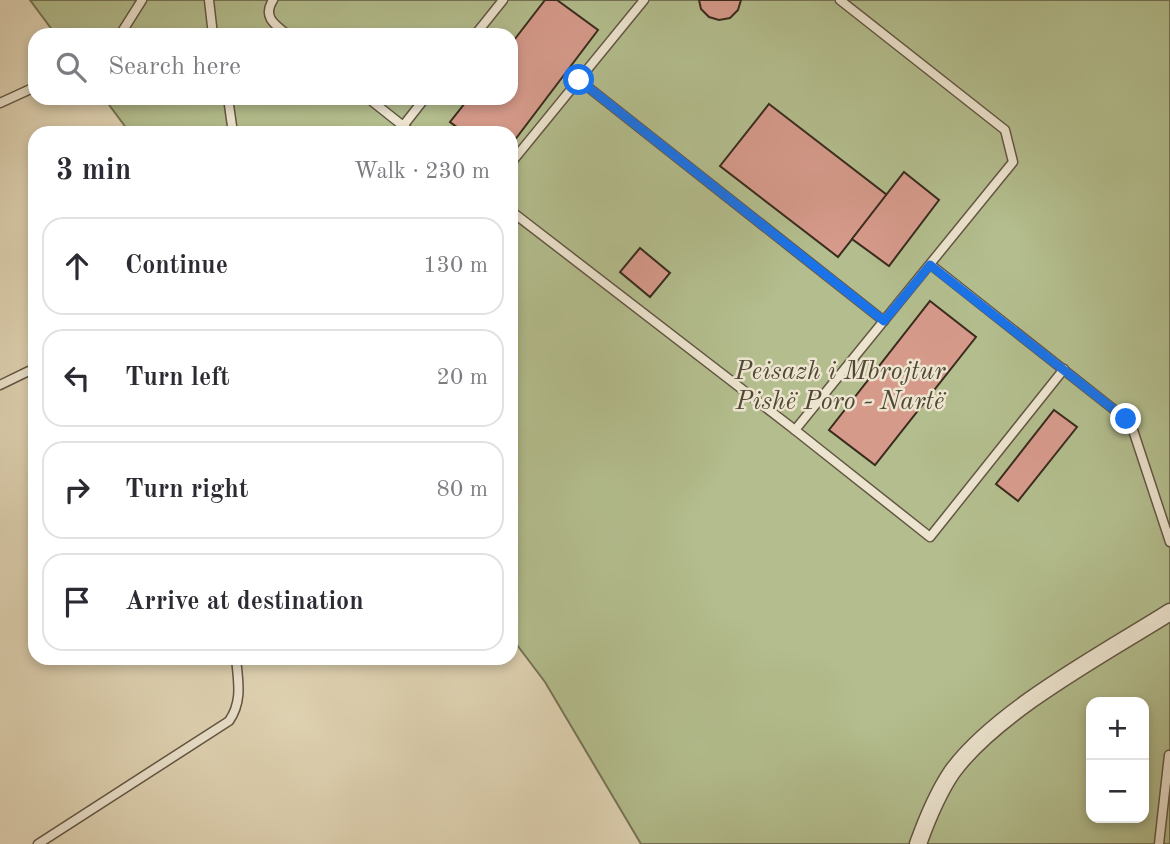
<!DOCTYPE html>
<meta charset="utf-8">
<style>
body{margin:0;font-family:"Old Standard TT",serif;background:#f2f2f3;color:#2b2b33}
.controls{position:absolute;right:21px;bottom:21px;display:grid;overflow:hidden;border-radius:14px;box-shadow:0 4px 10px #0003}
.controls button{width:63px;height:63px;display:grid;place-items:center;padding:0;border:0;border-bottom:2px solid #e1e1e2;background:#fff;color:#2b2b33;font:35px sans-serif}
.stop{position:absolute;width:21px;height:21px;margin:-16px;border:5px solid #1a73e8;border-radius:50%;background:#fff}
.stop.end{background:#1a73e8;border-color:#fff;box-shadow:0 2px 7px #0008}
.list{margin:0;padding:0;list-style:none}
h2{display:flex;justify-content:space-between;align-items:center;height:91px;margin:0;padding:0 28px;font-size:30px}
h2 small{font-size:23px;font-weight:400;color:#7c7c81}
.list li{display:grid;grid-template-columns:46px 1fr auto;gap:21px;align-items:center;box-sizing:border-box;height:98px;margin:0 14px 14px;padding:0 14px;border:2px solid #e1e1e2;border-radius:21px}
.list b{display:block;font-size:26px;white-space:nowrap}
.list em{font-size:23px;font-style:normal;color:#7c7c81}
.icon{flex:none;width:38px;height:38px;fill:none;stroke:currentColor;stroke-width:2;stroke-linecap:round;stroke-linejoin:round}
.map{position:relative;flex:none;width:1170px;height:844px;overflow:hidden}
.search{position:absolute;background:#fff;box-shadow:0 4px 10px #0003;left:28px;top:28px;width:490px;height:77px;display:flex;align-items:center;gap:18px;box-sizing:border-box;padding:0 24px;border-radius:21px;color:#7c7c81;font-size:26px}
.panel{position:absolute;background:#fff;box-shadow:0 4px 10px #0003;left:28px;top:126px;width:490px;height:539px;border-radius:21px}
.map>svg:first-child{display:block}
.green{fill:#b3bd8d;stroke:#767456;stroke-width:2;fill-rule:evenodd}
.building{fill:#d69a8b;stroke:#392b1e;stroke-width:2}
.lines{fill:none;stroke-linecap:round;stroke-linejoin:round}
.lane-casing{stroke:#635644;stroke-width:11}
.street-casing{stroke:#635644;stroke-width:19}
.lane{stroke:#ece4cf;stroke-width:8}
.street{stroke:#ece4cf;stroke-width:16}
.route{stroke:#1a73e8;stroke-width:9}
.labels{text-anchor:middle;stroke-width:5;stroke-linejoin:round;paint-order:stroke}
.park-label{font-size:26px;font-style:italic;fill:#514834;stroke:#ece4cf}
</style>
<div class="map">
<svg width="1170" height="844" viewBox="0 0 1170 844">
<rect width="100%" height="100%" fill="#e1d5b5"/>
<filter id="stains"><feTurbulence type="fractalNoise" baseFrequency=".00286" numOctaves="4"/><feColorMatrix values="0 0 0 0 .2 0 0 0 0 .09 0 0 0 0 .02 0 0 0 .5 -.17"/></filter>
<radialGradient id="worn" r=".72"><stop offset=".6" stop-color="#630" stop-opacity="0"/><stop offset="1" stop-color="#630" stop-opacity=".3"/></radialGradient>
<path class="green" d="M30,0H1170V844H641L545,682L511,637V133H130L104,98H511V35H56ZM1091,702H1144V818H1091Z"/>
<g class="building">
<polygon points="545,0 557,0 598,30 511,145 511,133 465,133 450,122 469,98 511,98 511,44"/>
<polygon points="699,0 741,0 738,10 730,18 719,20 709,17 701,9"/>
<polygon points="769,104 887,195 838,257 720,166"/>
<polygon points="904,172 939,200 889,266 852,239"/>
<polygon points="640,248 670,273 650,297 620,272"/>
<polygon points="930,301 976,337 875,465 829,430"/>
<polygon points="1054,410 1077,427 1018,501 996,484"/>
</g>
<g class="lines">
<g class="lane-casing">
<g id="lane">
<polyline points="209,0 213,35"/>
<path d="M273,0C262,17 275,25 288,35"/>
<polyline points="120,35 142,0"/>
<polyline points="475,35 503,0"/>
<polyline points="579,80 884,321"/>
<polyline points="228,98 233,133"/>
<polyline points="368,98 412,133"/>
<polyline points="0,103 35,87"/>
<polyline points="403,126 425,98"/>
<polyline points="511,163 644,0"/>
<polyline points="511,211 795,430 1013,162 1005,130 840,0"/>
<polyline points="931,265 1126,419 1132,427 1170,542"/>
<polyline points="0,385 35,368"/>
<polyline points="795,430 930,537 1064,369"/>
<path d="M38,844L229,721C243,701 238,681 236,658"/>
<polyline points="1159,844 1169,755"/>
</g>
</g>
<g class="street-casing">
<path id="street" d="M918,844C927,819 937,794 952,772C996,711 1105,653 1170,612"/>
</g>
<use href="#lane" class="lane"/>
<use href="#street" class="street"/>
</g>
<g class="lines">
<polyline class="route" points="579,80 884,321 930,265 1126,419"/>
</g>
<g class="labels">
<g class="park-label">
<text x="840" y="379">Peisazh i Mbrojtur<tspan x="840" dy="30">Pishë Poro - Nartë</tspan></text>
</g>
</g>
<rect width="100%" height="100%" filter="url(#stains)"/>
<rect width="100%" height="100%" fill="url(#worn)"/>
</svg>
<div class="controls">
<button>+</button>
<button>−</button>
</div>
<div class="stop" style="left:579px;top:80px"></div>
<div class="stop end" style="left:1126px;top:419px"></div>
<div class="search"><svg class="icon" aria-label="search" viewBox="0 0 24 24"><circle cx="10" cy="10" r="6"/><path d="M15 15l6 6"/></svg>Search here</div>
<section class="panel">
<h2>3 min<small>Walk · 230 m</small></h2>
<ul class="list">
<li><svg class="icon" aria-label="ahead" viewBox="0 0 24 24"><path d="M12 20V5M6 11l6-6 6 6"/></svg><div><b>Continue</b></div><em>130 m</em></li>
<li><svg class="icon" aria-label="left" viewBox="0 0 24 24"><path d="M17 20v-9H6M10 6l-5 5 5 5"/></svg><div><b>Turn left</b></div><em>20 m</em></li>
<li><svg class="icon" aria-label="right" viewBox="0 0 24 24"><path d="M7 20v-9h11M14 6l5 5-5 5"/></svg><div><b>Turn right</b></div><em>80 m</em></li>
<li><svg class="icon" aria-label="arrive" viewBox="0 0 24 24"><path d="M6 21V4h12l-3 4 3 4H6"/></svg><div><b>Arrive at destination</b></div></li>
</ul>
</section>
</div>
